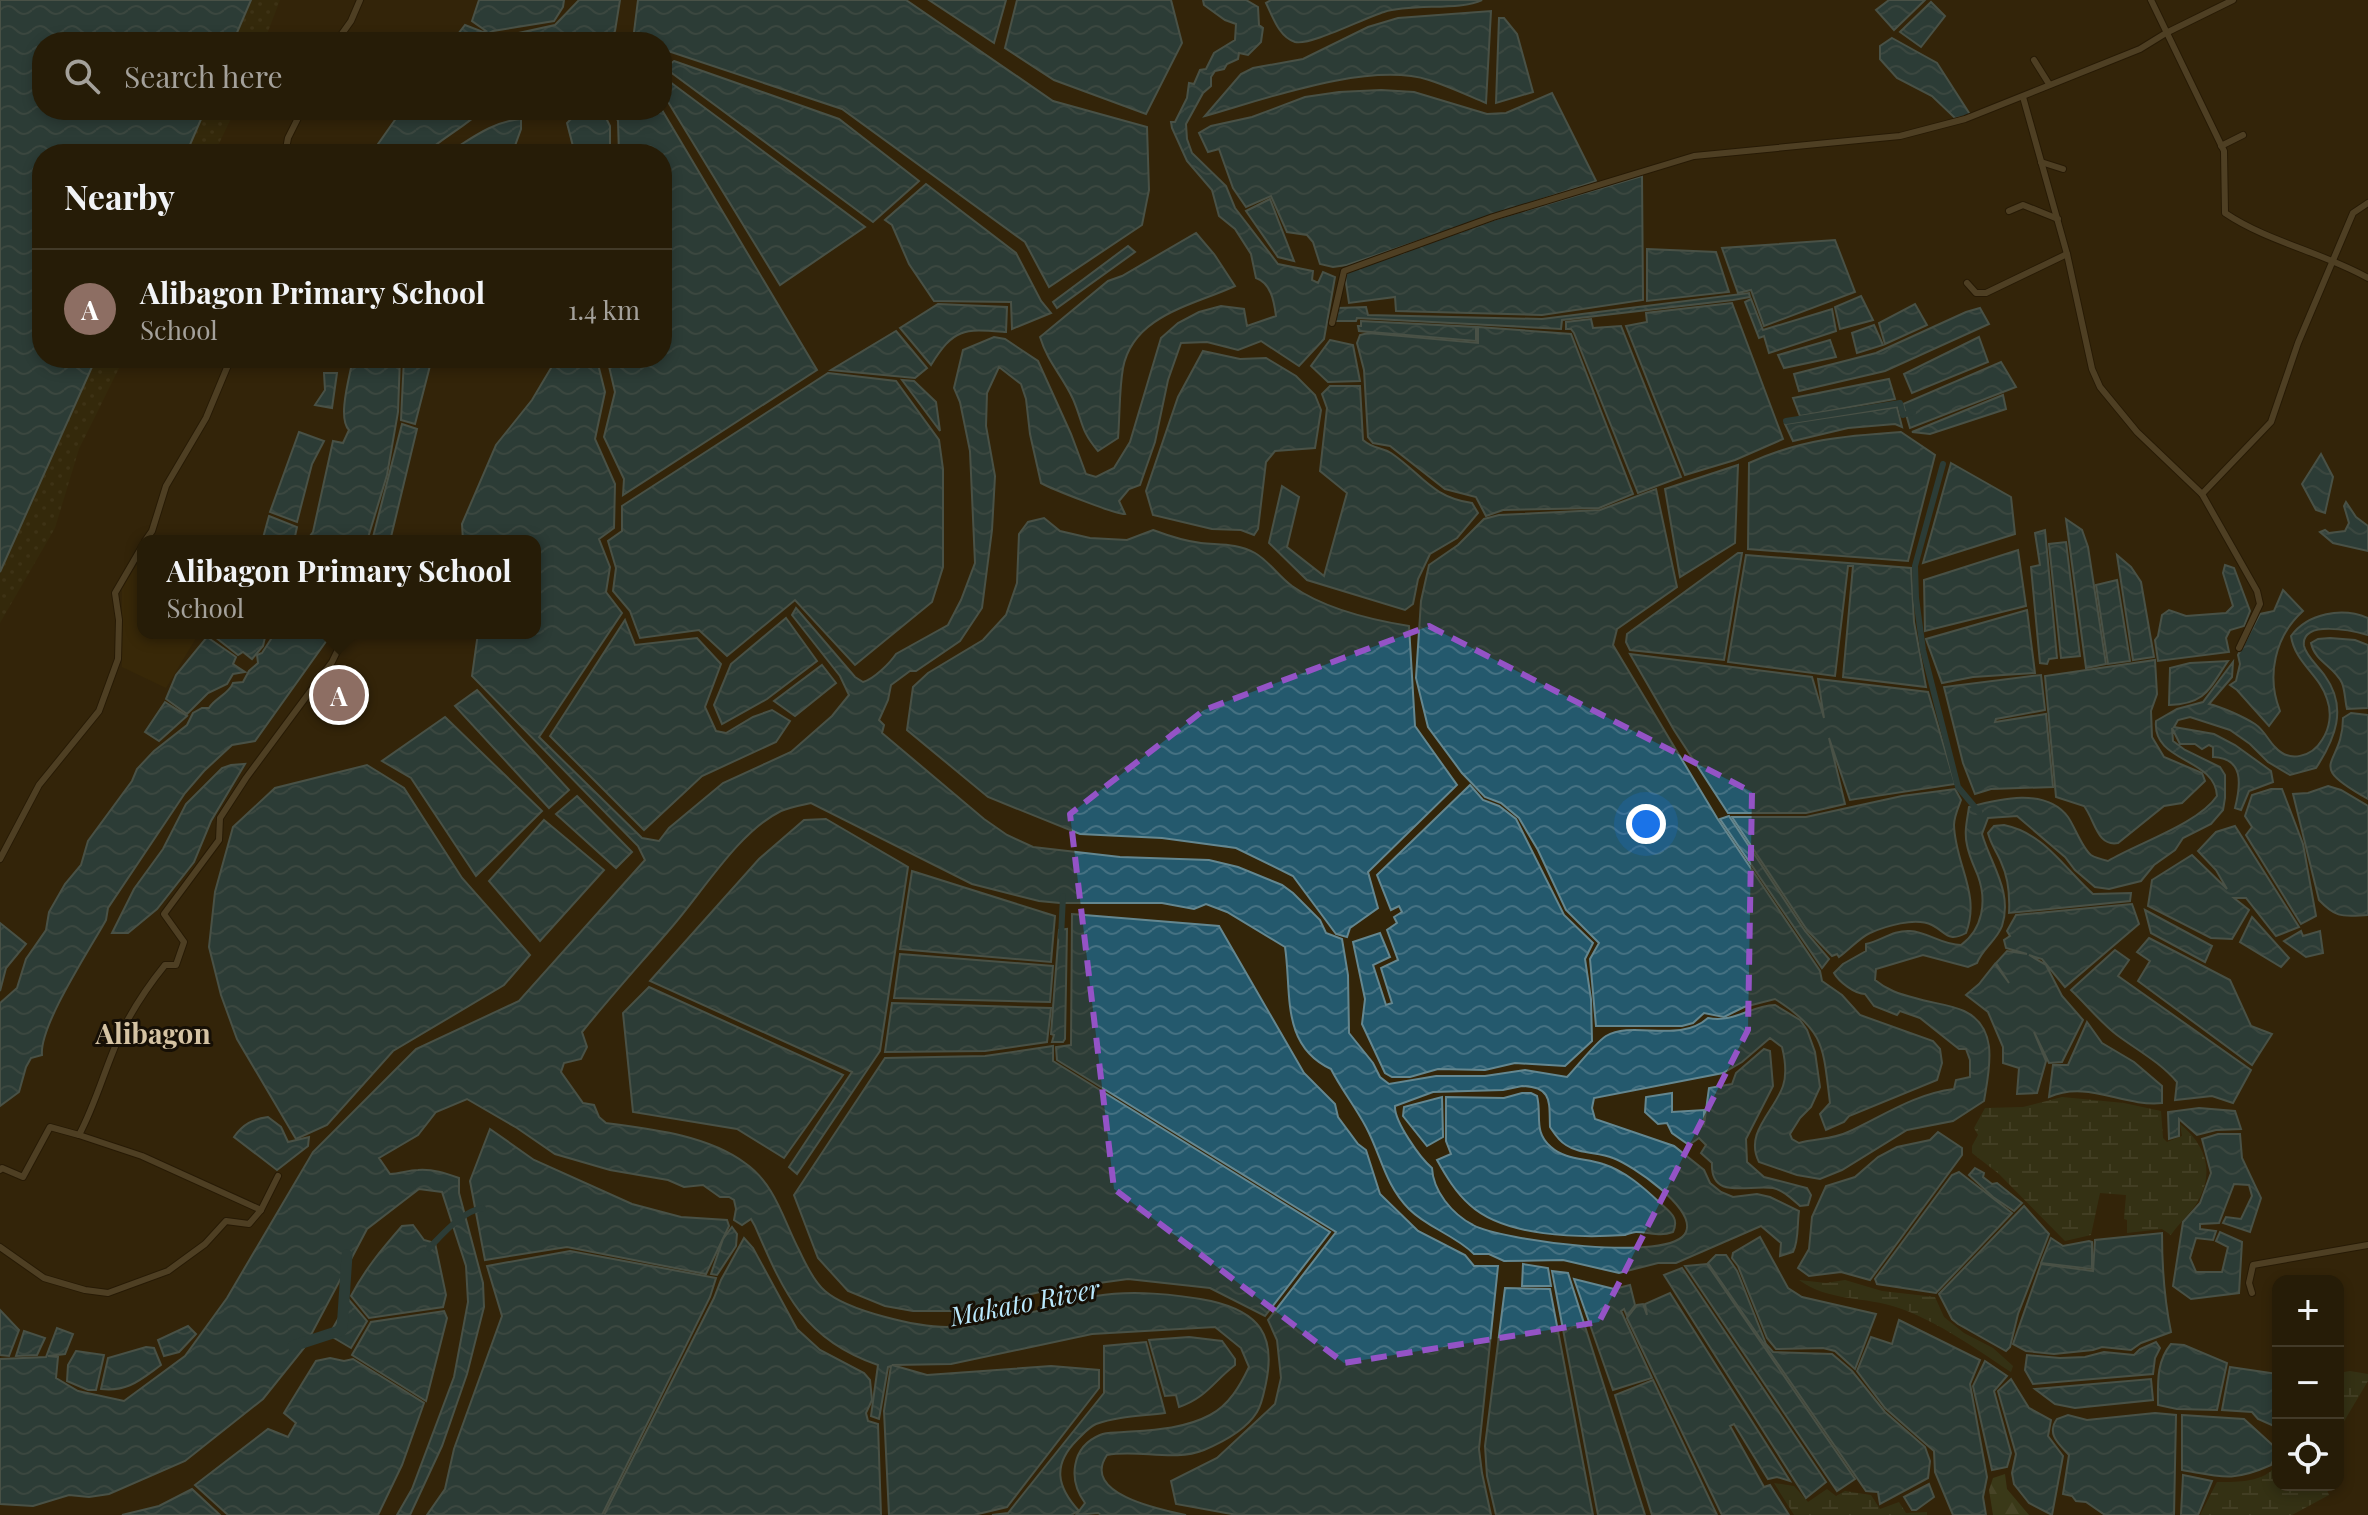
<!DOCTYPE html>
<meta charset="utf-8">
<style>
body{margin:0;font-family:"Playfair Display",serif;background:#2e2511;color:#f1f3f6}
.controls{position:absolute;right:24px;bottom:24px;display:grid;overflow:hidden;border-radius:16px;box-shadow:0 4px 12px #0003}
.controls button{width:72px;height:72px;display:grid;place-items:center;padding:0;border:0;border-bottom:2px solid #423a28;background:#261c07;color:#f1f3f6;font:40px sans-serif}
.you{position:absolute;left:1646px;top:824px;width:28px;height:28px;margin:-20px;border:6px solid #fff;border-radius:50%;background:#1a73e8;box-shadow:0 0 0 12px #1a73e833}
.badge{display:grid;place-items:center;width:52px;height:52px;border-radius:50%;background:#ebaa39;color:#fff;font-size:26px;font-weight:700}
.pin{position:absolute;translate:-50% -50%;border:4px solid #fff;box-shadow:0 2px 8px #0006}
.popup{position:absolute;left:137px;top:535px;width:404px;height:104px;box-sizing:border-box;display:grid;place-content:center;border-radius:16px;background:#261c07;filter:drop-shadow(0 2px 6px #0005);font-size:26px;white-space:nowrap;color:#a4a19b}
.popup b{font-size:30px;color:#f1f3f6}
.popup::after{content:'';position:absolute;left:50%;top:100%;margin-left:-16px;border:16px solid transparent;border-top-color:#261c07}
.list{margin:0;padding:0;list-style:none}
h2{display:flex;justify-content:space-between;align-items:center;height:104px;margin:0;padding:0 32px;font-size:34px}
h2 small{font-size:26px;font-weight:400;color:#a4a19b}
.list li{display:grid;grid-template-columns:52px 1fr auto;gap:24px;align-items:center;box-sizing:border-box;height:120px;padding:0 32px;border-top:2px solid #423a28}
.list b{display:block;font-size:30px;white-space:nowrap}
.list p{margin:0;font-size:26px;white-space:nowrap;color:#a4a19b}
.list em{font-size:26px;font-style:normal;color:#a4a19b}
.icon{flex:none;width:44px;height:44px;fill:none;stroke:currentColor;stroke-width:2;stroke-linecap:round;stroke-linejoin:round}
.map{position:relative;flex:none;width:2368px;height:1515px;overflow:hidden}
.search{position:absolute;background:#261c07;box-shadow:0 4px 12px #0003;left:32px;top:32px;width:640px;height:88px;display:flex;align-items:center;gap:20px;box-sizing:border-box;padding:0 28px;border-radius:32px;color:#a4a19b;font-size:30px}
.panel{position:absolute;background:#261c07;box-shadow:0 4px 12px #0003;left:32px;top:144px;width:640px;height:224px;border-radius:32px}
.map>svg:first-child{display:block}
.built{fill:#3e2d07}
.forest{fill:url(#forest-firs)}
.wetland{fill:url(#wetland-marsh)}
.sand{fill:url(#sand-dots)}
.water{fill:url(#water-waves);stroke:#648790;stroke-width:2;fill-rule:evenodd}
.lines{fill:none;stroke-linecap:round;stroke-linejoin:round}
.canal{stroke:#24596d;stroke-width:6}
.river{stroke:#24596d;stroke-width:11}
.minor-casing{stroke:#190e00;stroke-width:8}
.minor{stroke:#706043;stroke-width:6}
.marked{fill:none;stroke:#9453c6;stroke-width:6;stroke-dasharray:16 10;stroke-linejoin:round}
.labels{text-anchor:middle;stroke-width:6;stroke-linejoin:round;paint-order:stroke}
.water-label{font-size:26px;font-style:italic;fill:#bae9fe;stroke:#160f05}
.quarter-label{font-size:28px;font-weight:bold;fill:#d5c3a3;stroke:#160f05}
</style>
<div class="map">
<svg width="2368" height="1515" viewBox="0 0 2368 1515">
<defs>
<pattern id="forest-firs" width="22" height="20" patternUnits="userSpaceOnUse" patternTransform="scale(2)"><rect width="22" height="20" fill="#44532b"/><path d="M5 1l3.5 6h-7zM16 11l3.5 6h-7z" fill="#606c49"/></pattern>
<pattern id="wetland-marsh" width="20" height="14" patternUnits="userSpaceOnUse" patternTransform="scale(2)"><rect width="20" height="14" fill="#364223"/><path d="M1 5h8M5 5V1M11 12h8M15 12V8" fill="none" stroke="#545e43"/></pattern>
<pattern id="sand-dots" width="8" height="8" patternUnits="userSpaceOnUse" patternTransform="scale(2)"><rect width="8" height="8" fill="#372f0e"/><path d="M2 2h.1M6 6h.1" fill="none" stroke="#4b4325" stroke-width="1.8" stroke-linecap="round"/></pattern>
<pattern id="water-waves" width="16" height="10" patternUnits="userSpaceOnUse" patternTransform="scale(2)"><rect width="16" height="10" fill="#24596d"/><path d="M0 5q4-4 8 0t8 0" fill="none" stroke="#457182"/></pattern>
</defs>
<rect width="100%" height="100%" fill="#332509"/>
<g class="built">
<polygon points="143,555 143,633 199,633 166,688 122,667 122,588"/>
<polygon points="334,667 367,693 345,722 311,696"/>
</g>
<polygon class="forest" points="2005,1474 2007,1489 2029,1515 1993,1515 1989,1490 1993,1478"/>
<g class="wetland">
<path d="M2062,1097L2124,1103L2161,1111L2163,1138L2167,1142L2182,1136L2180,1124C2205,1144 2215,1171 2198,1201C2191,1213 2179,1223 2171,1235L2162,1229L2127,1233V1220L2124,1219L2126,1195L2100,1193L2091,1235L2065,1241L1999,1174L1972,1153V1146L1978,1135L1974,1128L1985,1108L2023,1107Z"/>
<path d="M1799,1280L1826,1283L1845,1280L1882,1291L1935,1297L1944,1317L1964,1333L1993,1348L2013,1366L2011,1372C1976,1349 1939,1322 1899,1308C1865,1296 1829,1302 1799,1280Z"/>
<polygon points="2350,1371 2368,1374 2368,1381 2340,1428 2338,1427 2338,1373"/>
<path d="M2278,1462V1485H2325L2329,1495L2292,1515H2200L2217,1482C2238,1482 2267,1483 2278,1462Z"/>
<polygon points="1774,1483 1794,1486 1808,1502 1827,1489 1836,1496 1845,1491 1871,1495 1880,1509 1899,1502 1906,1513 1927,1512 1927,1515 1794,1515"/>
</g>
<g class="sand">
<polygon points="251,0 280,0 264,42 233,42"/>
<polygon points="205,110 235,110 214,154 186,154"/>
<polygon points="96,358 124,358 79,449 55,528 0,623 0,572"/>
</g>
<g class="water">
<polygon points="0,0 251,0 233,42 42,42 42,110 205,110 186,154 42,154 42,358 96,358 0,572"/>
<polygon points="479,0 564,0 563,7 554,21 493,31 471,42 452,42 465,25 483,32 486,31 472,21"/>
<polygon points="579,0 620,0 615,31 609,42 478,42 555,25"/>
<polygon points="638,0 906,0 1053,101 1147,127 1149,190 1142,225 1049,287 1025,242 842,109 662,49 662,42 633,40"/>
<polygon points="929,0 1006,0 994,43"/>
<polygon points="1017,0 1171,0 1182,43 1146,114 1054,80 1005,48"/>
<path d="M1203,0H1246L1258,7L1259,25L1263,28L1261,42L1248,55L1239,53L1238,59L1227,64L1224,69L1215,71L1211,77V86L1203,93L1186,124L1187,139L1192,153L1226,186L1235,208L1278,264L1313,271L1312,280L1318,283L1323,272L1335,277L1324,339L1299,366L1261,341L1238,350L1207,342L1181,343L1168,380L1155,442L1140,485L1129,489L1119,501L1125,514C1117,515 1052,489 1041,483L1030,434L1026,399L1021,384L999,367L987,393L986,426L995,476L992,530L982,608L960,641L916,671H910L891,685L888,700L879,720L884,725L882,733L984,819L1007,835L1033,847L1120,857L1209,860L1238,867L1282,885L1293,893L1320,920L1326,933L1342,939L1348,975L1349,1033L1373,1063L1380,1077L1389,1084L1436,1076H1485L1525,1070L1567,1077C1578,1066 1594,1044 1606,1036C1633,1020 1679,1044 1708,1018C1735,1023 1749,1006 1775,1005L1800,1020L1807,1030L1815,1052L1820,1087L1811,1107L1800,1118L1790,1134L1792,1139L1799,1143C1815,1138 1832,1140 1848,1132C1883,1116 1914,1094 1954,1089L1956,1080L1970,1077V1060L1966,1049H1959L1920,1018L1900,1011L1897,1015L1874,1006L1865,994C1855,994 1839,982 1834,973L1843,964L1866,951V944C1881,941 1893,930 1910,931C1928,932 1942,945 1961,945C1983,929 1987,901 1978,876C1974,866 1969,856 1967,845C1964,832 1967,821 1969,807C1999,799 2046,787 2068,817C2075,827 2082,848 2091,855C2094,857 2104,860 2108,861C2138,843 2198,824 2217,796C2215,757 2152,763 2156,721L2177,709L2203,702L2233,662L2232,677L2209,704C2222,707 2244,717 2255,724C2264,730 2268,740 2275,747C2289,763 2312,757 2322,740C2330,728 2332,713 2327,699C2320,675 2295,663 2291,636C2308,613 2342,607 2368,618V635C2354,631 2300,619 2304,646C2306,656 2319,667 2325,676C2348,708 2335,739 2316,768L2290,775L2268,762L2250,744L2230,730L2190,717L2178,720L2174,727L2214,734L2235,745L2271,771L2273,782L2249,791L2241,810L2235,808C2241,784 2244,758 2213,757V747L2209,745L2202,749L2195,744H2180L2172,728L2173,741L2185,750L2220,767L2225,775V798L2223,810L2211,824L2183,838L2175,850L2154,865L2141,881L2109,889L2095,887L2075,870L2065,857L2017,816L1988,818L1982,834C1991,865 2013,892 2002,926C1997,940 1982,949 1977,963L1968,967L1923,955L1876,969L1875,980C1887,990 1899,994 1915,998C1930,1003 1949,1004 1964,1011C2000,1028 1989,1070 1984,1101L1953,1121L1907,1130L1842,1170L1820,1179L1797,1175L1759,1162C1744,1133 1774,1112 1783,1086C1787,1074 1785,1059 1782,1047L1770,1038L1742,1062L1723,1073L1594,1098L1592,1108L1595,1119L1674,1146L1704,1170L1710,1183L1721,1192L1733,1197L1757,1194L1770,1197L1799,1211C1797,1224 1799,1241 1793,1252L1780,1256L1781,1243L1761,1226L1676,1263H1658L1619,1273L1563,1260L1504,1261L1489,1254H1474C1455,1235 1428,1228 1409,1209C1385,1185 1381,1155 1366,1127C1355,1106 1341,1089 1331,1069C1280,1045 1292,992 1285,947L1227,912L1206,904L1194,909L1162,903H1060L1039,901L972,884L811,803C802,805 790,807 781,811C738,832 702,893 671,928C641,963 611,996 582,1032L587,1047L581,1059L564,1063L561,1072L583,1103L594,1105L599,1117L606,1123C651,1129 707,1135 745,1163C775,1184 783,1219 799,1250C805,1263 814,1282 825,1291C848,1311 917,1327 947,1327C985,1320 1023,1315 1061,1306C1072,1304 1084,1298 1096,1296C1131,1290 1176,1294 1211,1301C1259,1312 1276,1335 1266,1383C1264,1392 1262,1404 1257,1412C1246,1430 1223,1442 1204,1450C1174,1462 1138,1449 1107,1455C1080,1494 1162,1510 1186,1515H1101L1098,1513L1076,1515L1085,1503C1068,1480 1071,1447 1100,1435C1107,1432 1116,1433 1124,1432C1153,1430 1184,1429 1210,1415C1229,1405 1240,1386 1249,1367L1241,1348L1215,1327L1092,1334L951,1364L892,1365L927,1375L1051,1366L1099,1370V1388L1007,1507L974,1515H889L884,1411L891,1366L888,1367L879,1419L871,1416L878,1365C804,1340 784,1293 755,1226L751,1219L742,1225L734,1220L736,1209L734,1200L729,1197H720L703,1185L684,1187L668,1180L610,1170L555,1154L517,1128L467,1099L436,1112L418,1135L379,1158L390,1174C400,1174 408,1170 418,1170C433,1169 445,1173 459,1178V1193L483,1283L484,1307L467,1374L442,1446L410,1515H397L412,1489L454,1377L468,1302L466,1266L442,1192L419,1189L367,1229L304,1348L263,1399L185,1461L109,1494L89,1497L69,1495L33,1506L0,1504V1359L46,1357L57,1328L73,1334L65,1354L48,1356L58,1357L56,1378L78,1391L124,1401L185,1356L227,1298L313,1152L416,1049L519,1001L645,860L638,846L472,676L478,633H535V541H463L462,524L496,445L532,400L557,358H599L597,360L605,392L595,439L615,484L614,528L599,539L610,567L606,592L622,613L539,737L642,838L659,841L669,828L723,783L791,752L832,716L849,695L840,676L792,615L796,608L855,677L863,682C874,679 890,663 896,654L948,625L961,600L975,563L970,451L960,402L954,388L963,350L994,337L1005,339L1038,361L1071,434L1086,474L1096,477L1114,468L1130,442L1161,338L1178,323L1199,312L1221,306L1244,309L1247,326L1276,316C1274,301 1271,283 1256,278L1251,254L1235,229L1219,216L1212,190L1187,161L1172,128L1171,122H1175L1187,98L1189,83L1194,84L1200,70L1206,69L1214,53L1235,40L1236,24L1225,20L1204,5ZM1522,1086C1553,1087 1549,1102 1550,1127C1554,1133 1559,1141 1566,1145C1579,1154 1598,1152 1613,1158C1632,1165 1696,1208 1686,1232C1673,1264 1500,1240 1473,1225C1452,1214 1433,1191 1432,1168C1420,1158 1394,1121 1395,1106L1433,1092L1503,1090Z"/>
<path d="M1271,0H1482C1460,11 1411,3 1384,12C1364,18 1310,46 1295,42C1279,37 1273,17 1266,3Z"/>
<polygon points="1889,0 1925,0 1894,30 1876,10"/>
<polygon points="1931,2 1945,16 1921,47 1900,32"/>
<path d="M1491,11L1486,103C1467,95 1448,86 1429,80C1369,61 1265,99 1205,116L1241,74L1253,68L1303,59L1368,27L1398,18Z"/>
<polygon points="1499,18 1504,18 1517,34 1533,92 1496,103"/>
<polygon points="1892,38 1937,63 1971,116 1955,118 1932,96 1897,78 1880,59 1880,46"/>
<polygon points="674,61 839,119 919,181 873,222 665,68"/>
<polygon points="662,76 865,227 780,285 662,92"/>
<polygon points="1381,90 1414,92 1487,114 1506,113 1552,93 1596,181 1347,265 1333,267 1320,264 1313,242 1307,235 1287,232 1271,196 1246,207 1233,188 1219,149 1208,152 1199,133 1211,126 1252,117 1305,97 1339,92"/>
<path d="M402,110H482C465,127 443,137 425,154H371Z"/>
<polygon points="580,110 602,110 610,126 610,154 575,154 567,123"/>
<polygon points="613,110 662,110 817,370 623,495 624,479 604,437 615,392 608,362 611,358 662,358 662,154 619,154 618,121"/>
<path d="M521,119V129L512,154H446C471,139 491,122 521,119Z"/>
<polygon points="1642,176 1643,300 1542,315 1396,311 1395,297 1349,303 1345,276 1349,271 1493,220"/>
<polygon points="926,184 1016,253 1041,301 1051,313 1012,329 1011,302 934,301 909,264 892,225 885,220"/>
<polygon points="1270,199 1294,261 1278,257 1246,211"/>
<path d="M1196,233L1214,254L1235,286C1194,305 1133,315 1123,368C1119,391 1120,415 1118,438L1098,451C1080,430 1083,422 1073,399C1062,375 1048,363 1040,337L1108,281L1122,276Z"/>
<polygon points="1835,240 1855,292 1764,326 1751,290 1738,293 1722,248"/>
<polygon points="1128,246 1135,252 1057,308 1053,302"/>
<polygon points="1647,249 1716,252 1729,292 1647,301"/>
<polygon points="1749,293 1750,297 1733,300 1562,320 1561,329 1357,318 1356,321 1335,321 1338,308 1366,307 1368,315 1542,319"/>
<polygon points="1861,296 1873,320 1840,329 1835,307"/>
<polygon points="1751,299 1763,330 1832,309 1836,331 1769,353 1764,336 1759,338 1745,302"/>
<polygon points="1732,303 1783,439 1735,460 1685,475 1626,326 1647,322 1646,313"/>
<path d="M938,304L1007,307L1006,332C965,329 954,327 931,365L900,328Z"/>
<polygon points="1915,304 1927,325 1885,344 1879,323"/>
<polygon points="1980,308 1989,324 1885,371 1799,391 1794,374 1876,353 1966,312"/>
<polygon points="1591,319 1593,328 1621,326 1681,477 1638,493 1574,333 1571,329 1566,329 1566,322"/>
<polygon points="1361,321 1476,327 1476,341 1359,331 1358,326 1361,326"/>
<polygon points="1874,325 1883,345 1857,353 1852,333"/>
<polygon points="1478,327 1571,334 1633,494 1599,508 1503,510 1486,516 1476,497 1445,489 1390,446 1373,443 1368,437 1364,370 1357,343 1360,335 1368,333 1478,343"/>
<polygon points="896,331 927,368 915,378 831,370"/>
<polygon points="1979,337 1988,362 1912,393 1904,374"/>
<polygon points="1330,340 1353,345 1360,381 1328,382 1311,366"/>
<polygon points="1830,340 1836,357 1784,368 1778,355"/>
<polygon points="1203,351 1240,359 1266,358 1296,376 1315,395 1321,410 1315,448 1275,451 1266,462 1258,529 1254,535 1241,530 1212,529 1153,515 1146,491 1178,397"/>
<path d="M353,358H400L398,412L387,475L367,541H306L313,532L333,441L343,443L349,430C337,418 350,376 353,358Z"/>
<polygon points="404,358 432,358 415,424 401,420"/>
<polygon points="2001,362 2016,387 1910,428 1903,404"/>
<polygon points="324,373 337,373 332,408 315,405 325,390"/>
<polygon points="828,373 896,381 939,440 943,469 943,567 932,602 855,665 795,600 727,656 699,630 640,638 630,611 613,591 616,568 608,541 622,531 622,506"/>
<polygon points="1889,379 1895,399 1800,416 1793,398"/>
<polygon points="902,380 914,381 936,402 940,431"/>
<path d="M1330,386H1360L1363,440C1373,449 1381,447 1391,453C1422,474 1431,497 1472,503L1478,513L1457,538L1430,554L1418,579L1413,604L1405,610L1307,580L1269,543L1282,486L1299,497L1287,547L1324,576L1347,493L1320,471L1327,408L1322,394Z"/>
<polygon points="2003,395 2006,409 1930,434 1912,432"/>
<polygon points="1897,407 1902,427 1895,424 1848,428 1793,441 1785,424"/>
<polygon points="402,424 417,429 390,541 372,541"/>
<polygon points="299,432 324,441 312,464 297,522 270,512"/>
<path d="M1901,432L1935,455L1908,561L1748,549L1749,463C1802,439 1844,436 1901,432Z"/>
<polygon points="2321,454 2333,477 2325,513 2316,510 2302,484"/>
<polygon points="1951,463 2011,497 2015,534 1923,563"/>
<polygon points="1738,465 1735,543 1680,577 1665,489"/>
<path d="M1656,489L1677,587L1617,629L1613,645L1717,818L1820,971L1822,981L1842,995L1860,1015L1933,1041L1940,1049L1942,1063L1937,1080L1849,1116L1844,1122L1826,1130L1820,1114L1830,1103C1823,1048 1826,1031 1775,999L1744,1007L1724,1017L1704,1013L1693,1023L1682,1026H1596L1590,959L1599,943L1566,910L1538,850L1519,818L1501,803L1485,797L1462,773L1428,727L1416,678L1421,601L1429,565L1458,545L1484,519L1499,515L1600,510Z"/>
<polygon points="2346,502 2356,517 2368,526 2368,551 2333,543 2320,532 2325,530 2329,533 2345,531 2349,523 2344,506"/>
<polygon points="269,516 297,527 294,541 271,541 263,538"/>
<path d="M1044,518L1060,531L1090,538L1127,540L1153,530C1169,536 1183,541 1201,543C1219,545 1237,543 1255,553C1269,561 1279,577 1292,586C1323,608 1372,620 1409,626L1415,726L1457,785L1368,872L1378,908L1350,928L1347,937L1336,934L1293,876L1236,848L1162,838L1080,834L988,797L907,730L913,687L928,673L983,640L1006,615L1017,583L1019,534L1028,522Z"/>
<polygon points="2066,519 2082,530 2088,547 2106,664 2086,668"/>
<polygon points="2045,530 2057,658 2049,659 2047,664 2040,663 2031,567 2040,565 2035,533"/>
<polygon points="2066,542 2080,656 2061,658 2049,544"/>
<polygon points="2018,550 2026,606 1925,631 1924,580"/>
<polygon points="1738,553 1742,553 1724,660 1630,650 1626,642 1627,634"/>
<polygon points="1746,555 1911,568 1914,622 1926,687 1843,677 1853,566 1848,566 1835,676 1728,662"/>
<polygon points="2117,555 2131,567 2141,582 2154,657 2133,660"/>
<polygon points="2225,565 2234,568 2250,611 2244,626 2230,630 2226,638 2229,652 2158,661 2155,640 2158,636 2162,615 2169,610 2186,616 2226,613 2233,606 2223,573"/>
<polygon points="2117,580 2130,661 2108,664 2096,585"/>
<path d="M2283,590L2303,611C2275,636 2266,676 2280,711L2269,726L2237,690L2230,685L2236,681L2240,664L2238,655L2260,614L2274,611Z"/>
<polygon points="2027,610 2035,673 1973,677 1942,683 1926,639"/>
<polygon points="786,618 817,661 767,699 722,724 714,705 731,664"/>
<polygon points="625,620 635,645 697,638 721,664 705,707 716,731 726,733 753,717 772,710 790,721 776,742 702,776 644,830 550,736"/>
<polygon points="210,633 266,633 263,646 252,659 243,652 238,655"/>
<path d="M275,633H332L255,741L232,745L204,771L185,793L108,908L106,920C90,949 39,1026 42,1055L31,1058L26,1067L19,1092L0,1106V1003L17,988L26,959L46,930L49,912L65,884L81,865L88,841L132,781L137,769L154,751L187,725L193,713L202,708H209C215,698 229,694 233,683L243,682L249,671L258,663L257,655L262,653Z"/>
<polygon points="207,637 236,657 233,664 245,672 233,674 227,684 208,693 187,714 166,699 176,675"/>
<path d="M2330,638L2355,640L2368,645V708L2347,709C2345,701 2345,690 2342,683C2334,666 2315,662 2311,643L2318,639Z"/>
<polygon points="1630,654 1812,677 1824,718 1818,679 1928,692 1955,784 1850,800 1829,738 1845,804 1806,813 1728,813 1674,730"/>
<path d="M2155,660L2157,694L2151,711L2152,737L2164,757L2202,773L2205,781L2182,803L2164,806L2118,843C2097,847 2095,820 2084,806L2056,797L2045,676Z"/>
<path d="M2228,661C2209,689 2206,704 2169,705L2170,668L2190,663Z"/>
<polygon points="822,665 836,683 795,716 774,701"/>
<polygon points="2041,675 2045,710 1996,719 1995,722 2046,714 2053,787 1991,789 1975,794 1963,763 1944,687"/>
<polygon points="477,690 569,790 549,808 455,706"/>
<polygon points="165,702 187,716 159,741 145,732"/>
<path d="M2351,713L2368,715V799C2302,762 2343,768 2343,718Z"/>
<polygon points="445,717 542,811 476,876 411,778 382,761"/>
<polygon points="245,764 211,821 194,862 157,909 128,933 112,933 134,889 163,849 186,804 222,768 231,765"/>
<polygon points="367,765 404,788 462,878 530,955 504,985 393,1051 327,1125 296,1139 237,1039 221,995 209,947 215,892 233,827 275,788"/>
<polygon points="1470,785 1483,800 1499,806 1516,819 1564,915 1593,943 1585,959 1591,999 1592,1041 1565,1066 1515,1063 1485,1070 1438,1069 1410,1077 1392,1077 1385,1073 1362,1024 1365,999 1353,942 1380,933 1390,957 1373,965 1386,1005 1392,1003 1381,968 1398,960 1387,930 1397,923 1394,917 1402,912 1399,906 1391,910 1377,875"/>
<path d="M2328,786L2341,790L2368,806V915C2343,916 2337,919 2319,900L2293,794L2308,793Z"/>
<path d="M1955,789L1961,800C1958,808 1954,817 1954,825C1955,864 1981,894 1966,933C1948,943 1946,932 1932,925C1915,917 1886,926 1870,933C1859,938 1849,950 1839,957L1837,954L1832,956L1807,930L1732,817H1806L1902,796Z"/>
<polygon points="2271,789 2282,789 2303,844 2316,916 2301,924 2246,835 2252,827 2245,816 2252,795"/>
<polygon points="577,796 632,852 616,868 556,814"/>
<polygon points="1729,816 1805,931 1829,959 1822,968 1720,819"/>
<polygon points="826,819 908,867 880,1051 797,1174 789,1167 852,1072 650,981 759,859 804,820"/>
<polygon points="544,820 604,870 540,941 489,881"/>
<path d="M2004,825C2044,833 2064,868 2093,894L2131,893L2130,901L2009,913C2010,895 2009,879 2001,862C1997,852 1991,845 1988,833L1994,826Z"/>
<polygon points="2235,826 2299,927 2276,936 2246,898 2234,898 2249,910 2232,939 2211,938 2148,906 2152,880 2192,855 2227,889 2216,870 2198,851 2216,832"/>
<polygon points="912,871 1055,916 1051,962 900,949"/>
<polygon points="2132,904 2139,924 2065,987 2042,959 2029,955 2046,965 2062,996 2083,1020 2062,1062 2049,1063 2034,1032 2046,1061 2037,1093 2017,1094 2019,1068 2003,1063 2003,1047 1988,1012 1966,995 1979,984 1995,964 2009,983 1996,963 2007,951 2027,954 2006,948 2004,940 2010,936 2007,931 2016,915"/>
<polygon points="2145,910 2212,946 2205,962 2151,933"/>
<polygon points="1072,914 1219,926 1304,1073 1335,1104 1338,1117 1358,1144 1366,1150 1380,1194 1418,1231 1465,1255 1474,1266 1498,1266 1479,1449 1482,1473 1491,1515 1237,1515 1176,1504 1171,1481 1217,1458 1275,1404 1281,1378 1277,1340 1268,1320 1336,1232 1057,1060 1056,1047 1071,1045"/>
<polygon points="2252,917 2289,958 2281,967 2240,942"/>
<polygon points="0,923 26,944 6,968 0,991"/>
<polygon points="1067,929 1065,1039 1063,1042 1052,1042 1054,1035 1051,1034 1059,930"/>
<polygon points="2301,931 2303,936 2320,931 2323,953 2306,957 2284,941"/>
<polygon points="2149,938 2230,980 2251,1026 2272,1034 2252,1065 2138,981 2150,961 2137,952"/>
<path d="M2115,950L2129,960L2118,976L2251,1070L2233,1103L2212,1096L2175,1100L2177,1082C2160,1062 2137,1050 2117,1035C2100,1022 2086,1004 2071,990Z"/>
<polygon points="900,954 1053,966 1050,1002 894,998"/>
<polygon points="649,987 843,1075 784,1158 737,1129 633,1112 623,1013"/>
<polygon points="892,1003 1051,1008 1047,1042 985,1051 885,1052"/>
<path d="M2087,1022L2102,1043L2134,1062L2162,1086V1103C2123,1107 2088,1080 2049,1097L2053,1065H2068Z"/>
<polygon points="1053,1046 1053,1061 1330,1232 1265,1316 1210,1288 1128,1279 1048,1290 961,1311 913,1311 885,1306 848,1291 818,1258 794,1195 885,1058 985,1056"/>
<path d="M1764,1049L1770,1051L1773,1086L1746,1139L1747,1162L1764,1177L1807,1188L1811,1195L1808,1205L1800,1206C1792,1199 1783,1190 1773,1188C1749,1184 1710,1201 1712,1163L1701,1153L1706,1145L1699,1138L1689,1145L1672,1133L1667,1123L1658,1124L1645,1112L1646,1097L1672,1093V1112L1704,1110V1125L1709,1088L1732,1084L1736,1073Z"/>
<path d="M1522,1093H1531L1537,1096C1542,1115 1533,1132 1551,1147C1565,1160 1586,1158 1603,1164C1625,1171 1643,1187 1659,1202C1669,1212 1680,1217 1673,1232C1659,1237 1650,1232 1636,1232C1632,1232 1629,1234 1625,1235C1579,1238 1505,1237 1470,1205C1456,1193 1446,1176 1437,1160L1451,1154L1446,1141V1097L1504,1098Z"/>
<polygon points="1442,1097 1443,1137 1427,1146 1403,1116 1404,1107"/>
<polygon points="2199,1108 2235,1111 2241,1129 2216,1130 2197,1135 2179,1119 2179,1136 2169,1139 2168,1112"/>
<path d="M268,1117L281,1127L288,1142L309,1137L308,1146L277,1170L234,1137C243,1124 253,1119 268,1117Z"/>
<polygon points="490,1129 534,1160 632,1204 681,1217 727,1220 729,1226 706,1274 567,1247 485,1260 470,1181"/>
<polygon points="1938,1132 1962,1148 1962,1155 1870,1280 1841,1272 1809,1276 1798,1268 1809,1249 1812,1217 1826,1186 1855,1177 1878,1157 1897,1147 1930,1140"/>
<polygon points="2218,1134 2240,1134 2242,1158 2261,1198 2250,1232 2223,1223 2226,1217 2241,1219 2252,1196 2249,1185 2234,1184 2219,1223 2200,1224 2200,1229 2216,1231 2213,1240 2196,1238 2190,1258 2196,1272 2222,1272 2228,1247 2216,1241 2220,1232 2242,1242 2239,1293 2191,1299 2173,1286 2183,1222 2200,1203 2211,1173 2202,1139"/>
<polygon points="1975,1168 1984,1173 1983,1177 1992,1184 1997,1183 2022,1203 2014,1211 1993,1197 1969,1175"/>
<polygon points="1959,1172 2012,1213 1936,1293 1877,1284 1875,1279 1952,1175"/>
<polygon points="2024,1206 2049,1234 2018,1314 2010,1347 2006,1351 1958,1324 1952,1319 1939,1294"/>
<path d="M413,1225L424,1240L435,1243L446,1295L443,1307L369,1318L351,1296C365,1269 382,1249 402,1226Z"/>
<polygon points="732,1227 737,1234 736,1246 717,1275 711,1274 723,1239"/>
<path d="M2162,1233C2162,1268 2164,1298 2171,1332L2141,1343L2131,1350L2102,1347L2093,1350L2054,1354L2026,1351L2013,1344L2041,1264L2093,1271L2095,1240Z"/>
<polygon points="1760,1237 1788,1288 1802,1297 1876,1314 1855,1369 1835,1351 1823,1348 1776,1349 1767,1338 1738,1266 1732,1258 1733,1253"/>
<polygon points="744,1238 753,1248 797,1329 820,1350 864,1373 870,1380 872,1400 866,1413 868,1421 878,1424 881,1515 604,1515 714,1298 721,1280"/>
<polygon points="2051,1238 2063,1246 2089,1241 2092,1242 2092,1269 2041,1263"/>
<polygon points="570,1251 716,1278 710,1297 602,1515 427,1515 445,1489 454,1449 502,1316 487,1266"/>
<polygon points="1716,1255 1726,1255 1737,1271 1766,1344 1773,1352 1832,1354 1852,1371 1885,1412 1925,1447 1930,1461 1928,1478 1880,1504 1878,1492 1866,1491 1708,1263"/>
<polygon points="1523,1264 1548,1268 1551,1286 1522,1286"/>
<polygon points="1707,1264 1855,1479 1837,1491 1685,1266"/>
<polygon points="1682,1268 1826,1482 1806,1498 1664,1275"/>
<polygon points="1552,1271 1568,1273 1645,1515 1598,1515"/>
<polygon points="1574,1279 1614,1289 1630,1285 1635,1305 1627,1316 1624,1309 1621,1311 1652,1378 1613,1390"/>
<polygon points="1505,1288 1550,1289 1593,1515 1496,1515 1487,1476 1485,1446"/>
<polygon points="1670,1293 1790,1481 1777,1477 1768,1479 1734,1424 1730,1426 1764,1487 1770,1485 1789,1515 1722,1515 1627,1318 1637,1305 1643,1304 1647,1315 1645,1304"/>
<polygon points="349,1300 367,1321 351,1348 329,1335"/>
<polygon points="0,1310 19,1330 9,1356 0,1355"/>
<polygon points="444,1311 447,1318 426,1401 352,1355 371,1322"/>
<polygon points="1899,1320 1980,1360 1970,1384 1987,1477 1983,1497 1986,1515 1953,1515 1935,1472 1934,1451 1885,1408 1857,1371 1871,1337 1892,1344"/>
<polygon points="188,1326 196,1334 179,1352 164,1356 158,1340"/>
<polygon points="24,1331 45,1338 37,1355 16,1356"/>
<path d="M1189,1337L1222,1341L1235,1359V1365C1214,1381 1206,1398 1179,1407L1176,1395L1165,1396L1149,1340Z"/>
<path d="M1146,1342L1165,1413C1142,1416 1118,1416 1096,1424C1089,1427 1083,1434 1077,1440C1052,1465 1057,1487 1079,1511L1071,1515H992L1008,1513L1104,1393V1346Z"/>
<polygon points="2156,1342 2160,1348 2155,1358 2153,1374 2033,1384 2025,1370 2027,1355 2060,1358 2085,1357 2104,1352 2134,1355 2140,1349"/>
<path d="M2171,1344L2184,1345L2227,1363L2217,1410L2177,1409L2158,1405C2158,1383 2156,1362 2171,1344Z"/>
<path d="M146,1347L154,1348L161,1365C140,1380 128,1392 101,1389L108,1358Z"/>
<polygon points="76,1351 104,1355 96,1390 88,1390 67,1381 68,1365"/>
<polygon points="330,1358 344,1361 353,1359 424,1403 402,1465 378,1515 228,1515 195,1485 268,1429 288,1437 296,1423 284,1413 316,1361"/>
<polygon points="1985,1361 2007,1376 1994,1391 2011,1453 2007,1467 1992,1470 1973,1386"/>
<polygon points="2230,1367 2278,1374 2278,1417 2275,1418 2274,1426 2258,1419 2252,1412 2222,1410"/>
<polygon points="2011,1379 2029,1408 2051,1420 2048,1436 2063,1456 2052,1515 2029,1503 2014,1484 2012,1473 2016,1454 1998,1391"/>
<polygon points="2151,1379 2153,1400 2075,1408 2055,1404 2035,1389"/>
<polygon points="1653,1380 1717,1515 1652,1515 1615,1395"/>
<path d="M2155,1413L2176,1415L2174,1515H2105L2086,1502L2076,1501L2072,1496L2063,1494L2069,1455C2059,1444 2046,1434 2057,1419L2068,1415L2087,1420Z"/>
<path d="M2182,1415L2244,1419L2278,1450L2271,1465C2233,1482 2222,1477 2182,1470Z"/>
<polygon points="2183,1475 2212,1481 2198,1515 2181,1515"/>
<polygon points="1929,1484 1934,1497 1916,1510 1912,1510 1904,1497"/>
<polygon points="192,1489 220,1515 122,1515 159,1506"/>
</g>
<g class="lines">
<g class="canal">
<polyline points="1786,421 1900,403 1903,415 1913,412"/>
<polyline points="1943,464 1915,566 1916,598 1923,650 1958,787 1979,812"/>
<polyline points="1061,937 1063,896"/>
<path d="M429,1248C443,1234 462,1211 483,1208"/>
</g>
<polyline class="river" points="293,1346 342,1330 347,1255"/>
<g class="minor-casing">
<g id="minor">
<path d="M2151,0L2224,151L2225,213C2268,242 2322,252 2368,278"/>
<polyline points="336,42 351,21 360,0"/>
<polyline points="2034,60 2049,84"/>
<polyline points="2023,97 2067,254 2092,369 2100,387 2137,432 2202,494 2257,591 2260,604 2239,648"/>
<polyline points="2221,146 2243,135"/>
<polyline points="285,154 288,138 302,110"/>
<polyline points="2041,162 2063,169"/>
<polyline points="2009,211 2023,205 2058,219"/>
<polyline points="1967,283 1976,293 1986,293 2067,254"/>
<polyline points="1332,323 1344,271 1493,217 1694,156 1900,136 1965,119 2140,49 2166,33 2233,0"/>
<polyline points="2202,494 2271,422 2298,343 2353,213 2368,203"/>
<polyline points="145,541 152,531 166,486 206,418 231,358"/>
<polyline points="0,859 39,785 99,711 118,659 119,620 115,593 143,545"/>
<polyline points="79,1135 142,1156 261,1210"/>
<path d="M0,1170L2,1168L23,1177L50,1127L79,1135C96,1103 105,1068 120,1035C132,1010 148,986 165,965H176L184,942L164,914L219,840L220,818L246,778L332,662L346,633"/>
<polyline points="0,1247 44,1278 85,1290 108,1293 168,1271 205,1244 226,1221 249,1224 261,1210 278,1176"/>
<polyline points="2252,1293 2249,1283 2253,1265 2368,1245"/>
</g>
</g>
<use href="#minor" class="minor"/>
</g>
<path d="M0 0H2368V1515H0ZM1429,626L1752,792L1748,1030L1599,1322L1344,1363L1114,1189L1070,814L1204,710Z" fill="#332509" fill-opacity=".55" fill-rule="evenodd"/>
<path class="marked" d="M1429,626L1752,792L1748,1030L1599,1322L1344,1363L1114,1189L1070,814L1204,710Z"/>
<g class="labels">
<g class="water-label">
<text transform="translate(1025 1303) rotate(-11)" y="9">Makato River</text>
</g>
<g class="quarter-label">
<text x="153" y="1044">Alibagon</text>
</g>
</g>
</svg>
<div class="controls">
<button>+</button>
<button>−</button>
<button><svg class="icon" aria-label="locate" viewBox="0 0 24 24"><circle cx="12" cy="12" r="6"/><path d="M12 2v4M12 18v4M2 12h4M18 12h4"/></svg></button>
</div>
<div class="you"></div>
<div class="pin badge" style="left:339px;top:695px;background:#8d6e63">A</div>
<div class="popup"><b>Alibagon Primary School</b>School</div>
<div class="search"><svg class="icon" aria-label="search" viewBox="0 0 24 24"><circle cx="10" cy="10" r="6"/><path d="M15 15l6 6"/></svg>Search here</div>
<section class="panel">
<h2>Nearby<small></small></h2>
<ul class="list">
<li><span class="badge" style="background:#8d6e63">A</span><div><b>Alibagon Primary School</b><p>School</p></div><em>1.4 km</em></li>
</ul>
</section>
</div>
